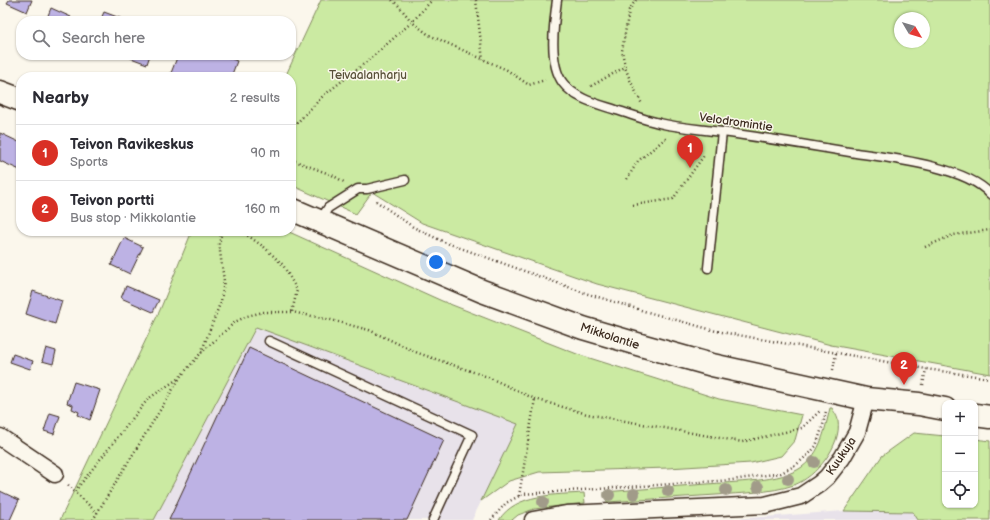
<!DOCTYPE html>
<meta charset="utf-8">
<style>
body{margin:0;font-family:"Balsamiq Sans",sans-serif;background:#f7f7f7;color:#2b2b33}
.controls{position:absolute;right:12px;bottom:12px;display:grid;overflow:hidden;border-radius:8px;box-shadow:0 1px 3px #0004}
.controls button{width:36px;height:36px;display:grid;place-items:center;padding:0;border:0;border-bottom:1px solid #e1e1e2;background:#fff;color:#2b2b33;font:20px sans-serif}
.compass{position:absolute;left:894px;top:12px;width:36px;height:36px;border-radius:50%;background:#fff;box-shadow:0 1px 3px #0004;rotate:128deg}
.you{position:absolute;left:436px;top:262px;width:14px;height:14px;margin:-10px;border:3px solid #fff;border-radius:50%;background:#1a73e8;box-shadow:0 0 0 6px #1a73e833}
.badge{display:grid;place-items:center;width:26px;height:26px;border-radius:50%;background:#d93025;color:#fff;font-size:13px;font-weight:700}
.pin{position:absolute;translate:-50% -33px;filter:drop-shadow(0 1px 2px #0008)}
.pin::after{content:'';position:absolute;top:21px;width:14px;height:12px;background:inherit;clip-path:polygon(0 0,100% 0,50% 100%)}
.list{margin:0;padding:0;list-style:none}
h2{display:flex;justify-content:space-between;align-items:center;height:52px;margin:0;padding:0 16px;font-size:17px}
h2 small{font-size:13px;font-weight:400;color:#7c7c81}
.list li{display:grid;grid-template-columns:26px 1fr auto;gap:12px;align-items:center;box-sizing:border-box;height:56px;padding:0 16px;border-top:1px solid #e1e1e2}
.list b{display:block;font-size:15px;white-space:nowrap}
.list p{margin:0;font-size:13px;white-space:nowrap;color:#7c7c81}
.list em{font-size:13px;font-style:normal;color:#7c7c81}
.icon{flex:none;width:22px;height:22px;fill:none;stroke:currentColor;stroke-width:2;stroke-linecap:round;stroke-linejoin:round}
.map{position:relative;flex:none;width:990px;height:520px;overflow:hidden}
.search{position:absolute;background:#fff;box-shadow:0 1px 3px #0004;left:16px;top:16px;width:280px;height:44px;display:flex;align-items:center;gap:10px;box-sizing:border-box;padding:0 14px;border-radius:16px;color:#7c7c81;font-size:15px}
.panel{position:absolute;background:#fff;box-shadow:0 1px 3px #0004;left:16px;top:72px;width:280px;height:164px;border-radius:16px}
.map>svg:first-child{display:block}
.built{fill:#e8e2ea}
.green{fill:#cbeaa2;stroke:#838a60;fill-rule:evenodd}
.building{fill:#bdb2e4;stroke:#3b2a1e}
.lines{fill:none;stroke-linecap:round;stroke-linejoin:round}
.lane-casing{stroke:#3b2a1e;stroke-width:11}
.street-casing{stroke:#3b2a1e;stroke-width:19}
.secondary-casing{stroke:#3b2a1e;stroke-width:25}
.path{stroke:#3b2a1e;stroke-width:2.5;stroke-dasharray:1 3;stroke-linecap:butt}
.lane{stroke:#fbf7ec;stroke-width:8}
.street{stroke:#fbf7ec;stroke-width:16}
.secondary{stroke:#fbf7ec;stroke-width:22}
.tree{fill:#a19b89}
.labels{text-anchor:middle;stroke-width:3;stroke-linejoin:round;paint-order:stroke}
.park-label{font-size:12px;fill:#585038;stroke:#fbf7ec}
.street-label{font-size:12px;fill:#3b2a1e;stroke:#fbf7ec}
</style>
<div class="map">
<svg width="990" height="520" viewBox="0 0 990 520">
<rect width="100%" height="100%" fill="#fbf7ec"/>
<filter id="ink" filterUnits="userSpaceOnUse"><feTurbulence type="fractalNoise" baseFrequency=".025" numOctaves="2"/><feDisplacementMap in="SourceGraphic" scale="8" xChannelSelector="R" yChannelSelector="G"/><feConvolveMatrix kernelMatrix="1 2 1 2 8 2 1 2 1" color-interpolation-filters="sRGB"/></filter>
<g filter="url(#ink)">
<g class="built">
<polygon points="256,327 519,424 472,520 154,520"/>
<polygon points="844,511 913,512 918,520 722,520"/>
</g>
<g class="green">
<path d="M321,0H990V374L831,345L597,284L422,223L372,192L356,214L291,185V77H285ZM900,18H924V42H900Z"/>
<polygon points="192,231 287,231 442,301 577,354 719,399 802,415 795,440 781,456 751,463 668,468 539,472 509,481 481,501 518,424 256,327 154,520 60,520 160,310"/>
<path d="M830,408H832C834,412 838,417 838,421C842,445 816,477 794,485C770,493 742,493 716,495C680,497 643,500 607,502L604,492C638,489 673,487 707,484C732,482 782,482 802,467C821,453 825,429 830,408Z"/>
<polygon points="914,433 945,436 945,505 975,505 975,439 990,441 990,520 918,520 913,512 844,511 882,456"/>
<path d="M584,493L585,503L534,509L518,515L512,520H499C516,493 556,495 584,493Z"/>
</g>
<g class="building">
<polygon points="9,0 32,0 27,12 7,3"/>
<polygon points="51,8 71,17 69,21 54,21 47,18"/>
<polygon points="104,12 128,21 100,21"/>
<polygon points="123,55 150,55 147,64"/>
<polygon points="178,55 222,55 237,61 231,77 180,77 171,73"/>
<polygon points="0,133 21,143 21,167 20,170 0,161"/>
<polygon points="124,238 143,247 130,274 111,265"/>
<polygon points="126,286 159,300 153,312 121,298"/>
<polygon points="33,291 62,301 55,324 26,314"/>
<polygon points="46,348 56,351 53,364 42,361"/>
<polygon points="249,348 444,440 407,520 169,520"/>
<polygon points="13,354 33,361 30,369 10,362"/>
<polygon points="74,382 100,390 90,420 78,415 79,412 72,409 73,405 67,403"/>
<polygon points="50,413 60,416 54,434 44,431"/>
<polygon points="0,491 19,500 10,520 0,520"/>
</g>
<g class="lines">
<g class="lane-casing">
<g id="lane">
<path d="M557,0C554,23 548,63 563,83C575,99 598,104 616,110C630,114 644,120 659,123C679,128 701,129 722,132C767,138 812,146 856,153C891,158 967,167 990,194"/>
<polyline points="320,220 328,208 358,189 367,189 405,180"/>
<polyline points="708,268 722,132"/>
<polyline points="269,341 472,435 433,520"/>
</g>
</g>
<g class="street-casing">
<g id="street">
<polyline points="0,437 55,474"/>
<polyline points="533,520 566,514 765,505 801,496 819,484 827,477 842,458 857,432 866,399"/>
</g>
</g>
<g class="secondary-casing">
<g id="secondary">
<polyline points="0,92 21,100"/>
<polyline points="291,209 482,291 583,328 644,346 712,365 866,399 919,404 945,409"/>
<polyline points="975,415 990,417"/>
</g>
</g>
<g class="path">
<polyline points="392,0 398,5 412,22 429,35 507,70 529,85 545,80"/>
<polyline points="476,0 483,60"/>
<polyline points="636,0 629,10 622,51 625,67 630,80 642,104"/>
<polyline points="591,86 625,67"/>
<polyline points="291,129 323,96 370,59 412,22 432,0"/>
<polyline points="291,162 295,161 332,175 344,182"/>
<polyline points="627,179 638,161 666,138"/>
<polyline points="376,201 413,227 444,242 585,293 644,311 716,331 926,369 990,378"/>
<polyline points="633,205 673,199 705,154"/>
<polyline points="241,231 264,247 283,265 297,290 292,312"/>
<polyline points="925,247 953,235 990,230"/>
<polyline points="201,353 235,322 247,316 263,312 292,312 331,320 369,330 418,353 488,377 535,399 587,414 742,442 802,428 821,410"/>
<polyline points="833,370 836,353"/>
<polyline points="923,385 926,369"/>
<polyline points="68,485 97,513"/>
<polyline points="75,491 148,399 179,378"/>
<polyline points="519,496 535,399"/>
<polyline points="93,520 97,513 181,376 201,353 221,301 224,281 219,244 222,231"/>
<polyline points="491,520 506,503 523,494 732,480 781,473 796,465 810,453 816,446 823,425 826,411"/>
</g>
<use href="#lane" class="lane"/>
<use href="#street" class="street"/>
<use href="#secondary" class="secondary"/>
</g>
<g class="tree">
<circle cx="814" cy="462" r="6"/>
<circle cx="788" cy="479" r="6"/>
<circle cx="758" cy="487" r="6"/>
<circle cx="726" cy="490" r="6"/>
<circle cx="668" cy="491" r="6"/>
<circle cx="634" cy="494" r="6"/>
<circle cx="609" cy="495" r="6"/>
<circle cx="543" cy="502" r="6"/>
</g>
</g>
<g class="labels">
<g class="park-label">
<text x="368" y="79">Teivaalanharju</text>
</g>
<g class="street-label">
<text transform="translate(736 122) rotate(8)" y="4">Velodromintie</text>
<text transform="translate(610 336) rotate(18)" y="4">Mikkolantie</text>
<text transform="translate(841 456) rotate(-56)" y="4">Kuukuja</text>
</g>
</g>
</svg>
<div class="controls">
<button>+</button>
<button>−</button>
<button><svg class="icon" aria-label="locate" viewBox="0 0 24 24"><circle cx="12" cy="12" r="6"/><path d="M12 2v4M12 18v4M2 12h4M18 12h4"/></svg></button>
</div>
<svg class="compass" viewBox="-18 -18 36 36"><path d="M0-13l5 13h-10z" fill="#e53935"/><path d="M0 13l5-13h-10z" fill="#7c7c81"/></svg>
<div class="you"></div>
<div class="pin badge" style="left:690px;top:168px">1</div>
<div class="pin badge" style="left:904px;top:385px">2</div>
<div class="search"><svg class="icon" aria-label="search" viewBox="0 0 24 24"><circle cx="10" cy="10" r="6"/><path d="M15 15l6 6"/></svg>Search here</div>
<section class="panel">
<h2>Nearby<small>2 results</small></h2>
<ul class="list">
<li><span class="badge">1</span><div><b>Teivon Ravikeskus</b><p>Sports</p></div><em>90 m</em></li>
<li><span class="badge">2</span><div><b>Teivon portti</b><p>Bus stop · Mikkolantie</p></div><em>160 m</em></li>
</ul>
</section>
</div>
